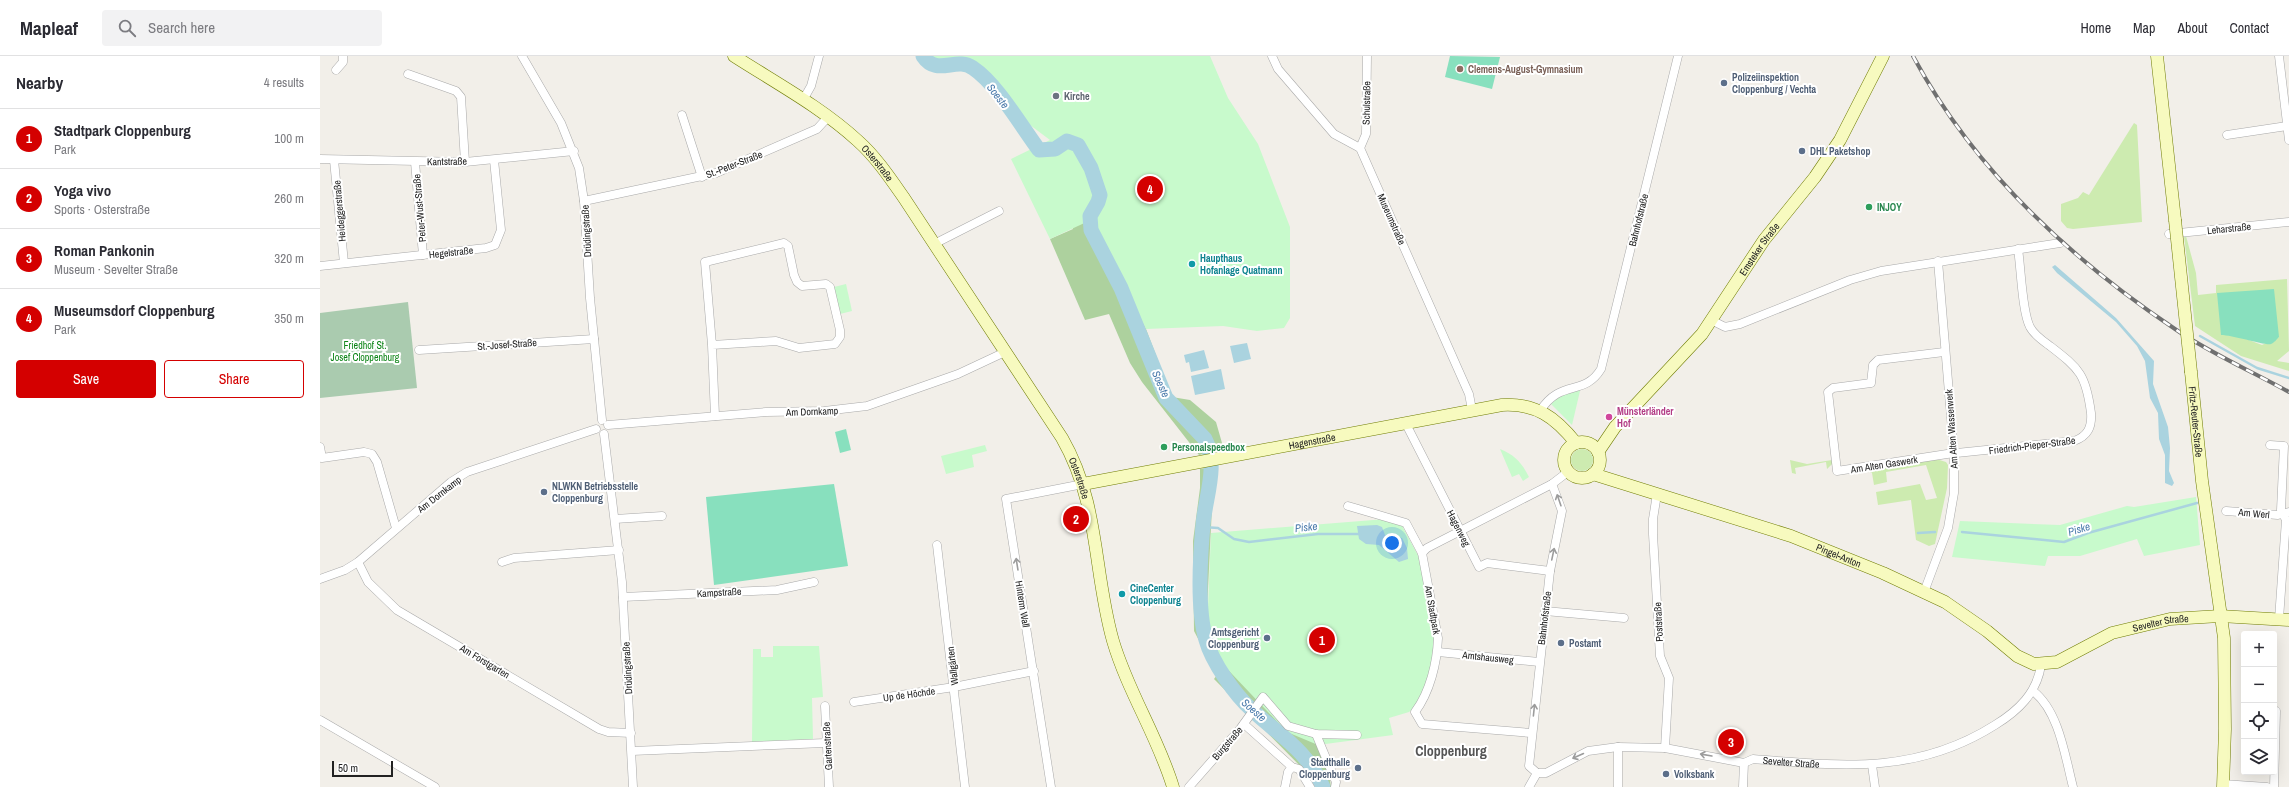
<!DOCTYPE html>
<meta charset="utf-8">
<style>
body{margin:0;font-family:"Archivo Narrow",sans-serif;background:#f2f2f3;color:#2b2b33}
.controls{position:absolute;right:12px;bottom:12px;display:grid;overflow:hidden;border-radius:4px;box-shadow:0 4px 16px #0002}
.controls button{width:36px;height:36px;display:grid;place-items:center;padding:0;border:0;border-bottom:1px solid #e1e1e2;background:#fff;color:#2b2b33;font:20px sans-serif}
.scale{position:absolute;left:12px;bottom:10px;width:61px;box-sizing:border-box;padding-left:4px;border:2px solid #222;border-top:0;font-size:11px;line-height:14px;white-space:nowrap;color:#222;-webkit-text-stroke:3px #fff;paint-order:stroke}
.you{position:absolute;left:1072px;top:487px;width:14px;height:14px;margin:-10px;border:3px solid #fff;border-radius:50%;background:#1a73e8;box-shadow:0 0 0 6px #1a73e833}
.badge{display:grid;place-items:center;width:26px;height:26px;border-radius:50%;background:#d40000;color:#fff;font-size:13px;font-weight:700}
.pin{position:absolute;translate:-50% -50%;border:2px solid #fff;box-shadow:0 1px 4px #0006}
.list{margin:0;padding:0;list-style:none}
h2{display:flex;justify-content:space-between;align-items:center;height:52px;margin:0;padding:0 16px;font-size:17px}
h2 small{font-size:13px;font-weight:400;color:#7c7c81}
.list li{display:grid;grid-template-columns:26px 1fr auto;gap:12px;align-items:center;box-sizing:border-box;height:60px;padding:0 16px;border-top:1px solid #e1e1e2}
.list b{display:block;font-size:15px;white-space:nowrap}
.list p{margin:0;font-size:13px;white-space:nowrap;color:#7c7c81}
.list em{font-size:13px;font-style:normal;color:#7c7c81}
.actions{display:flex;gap:8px;padding:12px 16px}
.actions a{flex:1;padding:9px 0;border:1px solid #d40000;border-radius:4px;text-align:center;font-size:14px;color:#d40000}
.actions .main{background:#d40000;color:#fff}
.icon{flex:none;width:22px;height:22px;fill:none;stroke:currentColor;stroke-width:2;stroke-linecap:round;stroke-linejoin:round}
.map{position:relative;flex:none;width:1969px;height:731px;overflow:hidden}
header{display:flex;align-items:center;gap:24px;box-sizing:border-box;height:56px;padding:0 20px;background:#fff;border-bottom:1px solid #e1e1e2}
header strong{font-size:19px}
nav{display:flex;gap:22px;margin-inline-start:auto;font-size:14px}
.search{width:280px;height:36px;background:#f2f2f3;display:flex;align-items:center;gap:10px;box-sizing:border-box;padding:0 14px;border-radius:4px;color:#7c7c81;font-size:15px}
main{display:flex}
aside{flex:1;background:#fff}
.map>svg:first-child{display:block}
.grass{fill:#cdebb0;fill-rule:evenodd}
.forest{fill:#add19e}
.cemetery{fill:#aacbaf}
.park{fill:#c8facc}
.pitch{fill:#88e0be}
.water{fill:#aad3df}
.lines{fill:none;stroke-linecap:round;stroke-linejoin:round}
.stream{stroke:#aad3df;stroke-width:2.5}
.river{stroke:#aad3df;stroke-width:15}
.street-casing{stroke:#a9a9a9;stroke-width:9}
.secondary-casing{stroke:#707d05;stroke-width:13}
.street{stroke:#fff;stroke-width:8}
.secondary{stroke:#f7fabf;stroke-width:12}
.rail-casing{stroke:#707070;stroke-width:4}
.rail{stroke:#fff;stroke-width:2.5;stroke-dasharray:8;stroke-linecap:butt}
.secondary-bridge-casing{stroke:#707d05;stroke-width:13;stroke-linecap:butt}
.secondary-bridge{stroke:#f7fabf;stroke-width:12}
.oneway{stroke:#9c9c9c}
.education-dot{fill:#8d6e63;stroke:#fff;stroke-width:1.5}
.service-dot{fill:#5c6f8a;stroke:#fff;stroke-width:1.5}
.worship-dot{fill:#6b7280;stroke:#fff;stroke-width:1.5}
.leisure-dot{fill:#2e9e5b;stroke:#fff;stroke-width:1.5}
.culture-dot{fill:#0f9aa8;stroke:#fff;stroke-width:1.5}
.hotel-dot{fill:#d1479c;stroke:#fff;stroke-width:1.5}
.labels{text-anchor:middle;stroke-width:4;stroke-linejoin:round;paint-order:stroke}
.education-label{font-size:10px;font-weight:bold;fill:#785e54;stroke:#fff;text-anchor:start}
.service-label{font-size:10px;font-weight:bold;fill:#4e5e75;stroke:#fff;text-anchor:start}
.worship-label{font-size:10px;font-weight:bold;fill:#5b616d;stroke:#fff;text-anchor:start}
.street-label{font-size:10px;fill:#222;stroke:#fff}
.leisure-label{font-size:10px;font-weight:bold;fill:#27864d;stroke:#fff;text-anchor:start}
.culture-label{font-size:10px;font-weight:bold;fill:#0d838f;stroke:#fff;text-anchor:start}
.park-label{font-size:10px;fill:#0c8416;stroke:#fff}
.hotel-label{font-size:10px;font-weight:bold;fill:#b23c85;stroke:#fff;text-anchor:start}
.water-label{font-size:11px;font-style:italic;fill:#4a7aab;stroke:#fff}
.district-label{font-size:14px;font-weight:bold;fill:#555;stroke:#fff}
</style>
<header>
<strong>Mapleaf</strong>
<div class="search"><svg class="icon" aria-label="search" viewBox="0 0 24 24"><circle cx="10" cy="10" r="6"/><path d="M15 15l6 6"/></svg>Search here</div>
<nav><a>Home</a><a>Map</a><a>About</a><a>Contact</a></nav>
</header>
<main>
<aside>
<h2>Nearby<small>4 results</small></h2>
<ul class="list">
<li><span class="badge">1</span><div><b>Stadtpark Cloppenburg</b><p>Park</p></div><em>100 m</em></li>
<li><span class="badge">2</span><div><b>Yoga vivo</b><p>Sports · Osterstraße</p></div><em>260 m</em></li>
<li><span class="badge">3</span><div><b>Roman Pankonin</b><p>Museum · Sevelter Straße</p></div><em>320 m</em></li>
<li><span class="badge">4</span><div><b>Museumsdorf Cloppenburg</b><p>Park</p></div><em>350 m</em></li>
</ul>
<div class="actions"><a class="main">Save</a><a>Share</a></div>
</aside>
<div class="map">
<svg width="1969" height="731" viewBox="0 0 1969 731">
<rect width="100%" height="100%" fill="#f2efe9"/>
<g class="grass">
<polygon points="1814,67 1817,69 1822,166 1753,173 1747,172 1741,165 1741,148 1758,142 1763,136 1769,139"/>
<path d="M1864,180H1866L1876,217L1878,239L1896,237V229L1967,223L1969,295L1957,305L1969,307V315L1921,300L1875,270ZM1908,279L1959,281L1942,289L1921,281Z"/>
<circle cx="1262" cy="404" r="11"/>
<polygon points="1616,403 1626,406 1628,409 1627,432 1615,488 1609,490 1596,484 1591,444 1558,449 1556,436 1600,428 1606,444 1617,442 1606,409 1566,416 1567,426 1554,429 1552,417 1548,415"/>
<polygon points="1470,404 1487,408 1512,404 1513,407 1507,413 1506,406 1475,412 1476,418 1472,417"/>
</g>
<g class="forest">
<polygon points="746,153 774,163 826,273 852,341 870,344 896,366 904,394 879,399 822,326 810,307 789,258 765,264 730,183 753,173"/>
<polygon points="894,410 887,554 998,689 1009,716 1011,731 997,731 987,717 894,623 897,619 874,575 873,485 880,432 880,413"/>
</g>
<polygon class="cemetery" points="88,246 97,332 0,342 0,257"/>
<g class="park">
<polygon points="608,0 890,0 908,42 938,88 970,171 970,262 964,272 937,275 903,270 826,273 773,163 730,183 691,103 730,84 702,63 679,32 647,2 611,4"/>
<polygon points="526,228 532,255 520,258 514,231"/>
<polygon points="1260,334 1260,335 1252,369 1231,348 1235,341"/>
<polygon points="665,389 667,395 652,399 654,411 626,418 621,400"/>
<path d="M1180,393C1195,399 1202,407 1209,421L1203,425L1199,418L1192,421Z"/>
<polygon points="1876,441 1880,489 1824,500 1817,483 1760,500 1728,500 1725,510 1632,501 1640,465 1740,469 1807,450 1814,451"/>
<polygon points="1066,463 1080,466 1100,503 1114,571 1115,592 1111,612 1098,648 1089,656 1069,662 1073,679 998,689 967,676 894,599 887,575 891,477"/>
<polygon points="453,590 499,590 503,641 492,642 493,683 432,686 433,593 441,593 441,601 453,601"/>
</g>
<g class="pitch">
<polygon points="1130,0 1180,1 1172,33 1125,21"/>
<path d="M1954,233L1959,281C1957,283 1954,287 1951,288C1946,290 1913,279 1901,279L1897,237Z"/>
<polygon points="526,373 531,394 520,397 515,376"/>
<polygon points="514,428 528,510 394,529 386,441"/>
</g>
<g class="water">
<polygon points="1735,209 1796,262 1834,305 1833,328 1848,371 1850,392 1849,415 1854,427 1852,430 1845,427 1845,399 1839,383 1838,357 1830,342 1825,305 1817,290 1796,266 1737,217 1732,211"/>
<polygon points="927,287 931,303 914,307 910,290"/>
<polygon points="884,294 889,312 871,316 869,306 866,307 864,299"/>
<polygon points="901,313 905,333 875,339 871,320"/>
<polygon points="1057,469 1062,471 1065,479 1082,482 1087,492 1088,503 1079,506 1059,489 1046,488 1039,483 1037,470"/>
</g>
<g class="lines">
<g class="stream">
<polyline points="1880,280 1937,312 1969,322"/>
<polyline points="883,471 898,472 914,483 929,486 998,478 1040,478"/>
<polyline points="1642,476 1744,486 1768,477 1877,447"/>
<polyline points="1598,477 1615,476"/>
</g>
<path class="river" d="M603,0C617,21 636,0 653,12C677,28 701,70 719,94L735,93L747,85L758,89L771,112L780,139L778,146L770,160L771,174L801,232L846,342L885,383C899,409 885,442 883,469C880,502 877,553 886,584C892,606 915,639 932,654C960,680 987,694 1003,731"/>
<g class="street-casing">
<g id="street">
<polyline points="202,0 241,67 259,112 264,145 270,242 282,364"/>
<polyline points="952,0 958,13 1014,78 1040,92 1149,338 1152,354"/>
<polyline points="1959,0 1969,84"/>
<polyline points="16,14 23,6 23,0"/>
<polyline points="88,18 136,35 141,41 145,106"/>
<polyline points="483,44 491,30 499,0"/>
<polyline points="362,59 382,121"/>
<polyline points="1907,79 1967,70"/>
<polyline points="1040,92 1046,78 1047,0"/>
<polyline points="0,103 145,106 254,95"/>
<polyline points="14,104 24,207"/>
<polyline points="95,106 103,199"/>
<polyline points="264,145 396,117 497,73 508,61"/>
<polyline points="1849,178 1969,166"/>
<polyline points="614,188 679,155"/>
<polyline points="0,210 166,192 175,189 181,174 174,104"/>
<polyline points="1391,264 1405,271 1420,268 1530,224 1561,215 1740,187"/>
<polyline points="392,289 385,206 464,187 468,190 474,219 477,226 482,230 506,228 510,231 520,274 520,281 515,288 479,292 456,285 392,289 395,360"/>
<polyline points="99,294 274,283"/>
<path d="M1624,296L1558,304L1553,309L1551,327L1513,332L1508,336L1517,415L1627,398L1754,385C1768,380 1772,371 1771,357C1766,319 1760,313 1730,290C1723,285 1714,279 1710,271C1702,256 1701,212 1698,193"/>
<path d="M1220,355C1241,322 1264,341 1281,313L1358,0"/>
<polyline points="1086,368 1159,511 1167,507 1230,515"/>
<polyline points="288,369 446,356 504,355 547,350 638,318 685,296"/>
<polyline points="284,378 302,526 313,731"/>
<polyline points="1950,389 1964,390 1961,454 1966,464 1959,563"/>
<polyline points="0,391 2,402 44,396 52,398 57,406 76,472"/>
<polyline points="1337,438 1333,463 1333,478 1340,600 1349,622 1345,692"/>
<path d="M1028,450L1086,467L1102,497L1118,582C1117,607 1110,636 1095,656L1102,668L1211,677"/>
<polyline points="1906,455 1958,459 1969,456"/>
<polyline points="295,463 342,460"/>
<polyline points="617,489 645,731"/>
<polyline points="1102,497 1107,492 1232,428 1249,415"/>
<polyline points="38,506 48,526 77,554 279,673 288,676 311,677"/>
<polyline points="182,506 194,502 299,494"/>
<polyline points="0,523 25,514 38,506 131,426 147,416 276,373"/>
<polyline points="1604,536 1628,472 1634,437 1634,397 1618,205"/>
<polyline points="303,541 457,534 494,526"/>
<polyline points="1225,555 1304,562"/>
<polyline points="1118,596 1219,606"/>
<path d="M1713,635C1739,655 1745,700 1753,731"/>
<polyline points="534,646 634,631 714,615"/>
<polyline points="505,650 509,731"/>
<polyline points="0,664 115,731"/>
<polyline points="924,668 972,711 979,713 990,731"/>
<polyline points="996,678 1016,726 1015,731"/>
<polyline points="1298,691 1298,731"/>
<polyline points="312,695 505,687"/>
<path id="s1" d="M1424,707L1433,703C1521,710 1596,719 1675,669C1698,655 1717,637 1721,609"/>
<polyline points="1552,709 1555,731"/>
<polyline points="1217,717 1209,710 1230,515 1242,455 1232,428"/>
<polyline points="1217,717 1226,717 1268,695 1298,691 1345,692 1424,707"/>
<polyline points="1903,728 1947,731"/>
<polyline points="731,731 686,443 763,428"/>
<polyline points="869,731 920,673 943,641 968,670 996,678 1037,679"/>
<polyline points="965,731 968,716 972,711"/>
<polyline points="1209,731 1217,717"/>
<polyline points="1423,731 1424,707"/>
<polyline points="1954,731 1956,655"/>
</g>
</g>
<g class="secondary-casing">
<g id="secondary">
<path id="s2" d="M414,0C456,27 501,51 538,85C556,101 570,122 584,142L742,382C780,448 773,515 793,585C808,636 838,681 853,731"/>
<polyline points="1837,0 1855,164"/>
<path id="s3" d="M1871,316L1882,425L1904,582L1905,673L1903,731"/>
<circle cx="1262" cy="404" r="18"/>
<path id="s4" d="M1278,396L1295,371L1382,278L1444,184L1495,121L1520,84L1563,0"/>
<path id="s5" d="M1273,418L1471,480L1563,517L1625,546L1667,575L1697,600L1714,608L1737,606L1792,577L1850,563L1900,560L1969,564"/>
<path id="s6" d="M763,428L1182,349C1216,347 1235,361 1256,387"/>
</g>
</g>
<use href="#street" class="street"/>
<use href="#secondary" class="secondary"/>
<g class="rail-casing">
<path id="rail" d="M1593,0C1654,114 1749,202 1855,273C1888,296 1933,316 1969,336"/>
</g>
<use href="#rail" class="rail"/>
<g class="secondary-bridge-casing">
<polyline id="secondary-bridge" points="1855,164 1871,316"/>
</g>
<use href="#secondary-bridge" class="secondary-bridge"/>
</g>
<defs><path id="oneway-shaft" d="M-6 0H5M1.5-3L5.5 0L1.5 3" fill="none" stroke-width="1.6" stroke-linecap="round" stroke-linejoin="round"/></defs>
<g class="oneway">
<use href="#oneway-shaft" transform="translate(1239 444) rotate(-109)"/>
<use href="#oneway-shaft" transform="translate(1233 498) rotate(-78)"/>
<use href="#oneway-shaft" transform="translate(697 508) rotate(-99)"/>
<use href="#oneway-shaft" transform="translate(1214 654) rotate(-84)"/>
<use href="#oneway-shaft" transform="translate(1386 699) rotate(-170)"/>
<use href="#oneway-shaft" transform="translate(1258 700) rotate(156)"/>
</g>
<circle class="education-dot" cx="1140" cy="13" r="4"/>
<g class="service-dot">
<circle cx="1404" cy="27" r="4"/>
<circle cx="1482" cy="95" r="4"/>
<circle cx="224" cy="436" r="4"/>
<circle cx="947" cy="582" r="4"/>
<circle cx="1241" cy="587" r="4"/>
<circle cx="1038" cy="712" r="4"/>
<circle cx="1346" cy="718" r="4"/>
</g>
<circle class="worship-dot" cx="736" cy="40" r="4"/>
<g class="leisure-dot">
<circle cx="1549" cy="151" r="4"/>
<circle cx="844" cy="391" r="4"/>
</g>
<g class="culture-dot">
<circle cx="872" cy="208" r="4"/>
<circle cx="802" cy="538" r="4"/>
</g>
<circle class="hotel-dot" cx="1289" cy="361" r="4"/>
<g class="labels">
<g class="education-label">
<text x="1148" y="17">Clemens-August-Gymnasium</text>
</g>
<g class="service-label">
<text x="1412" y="25">Polizeiinspektion<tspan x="1412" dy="12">Cloppenburg / Vechta</tspan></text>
<text x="1490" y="99">DHL Paketshop</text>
<text x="232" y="434">NLWKN Betriebsstelle<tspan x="232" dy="12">Cloppenburg</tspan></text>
<text x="939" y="580" text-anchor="end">Amtsgericht<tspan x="939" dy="12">Cloppenburg</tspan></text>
<text x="1249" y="591">Postamt</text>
<text x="1030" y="710" text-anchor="end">Stadthalle<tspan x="1030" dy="12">Cloppenburg</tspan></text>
<text x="1354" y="722">Volksbank</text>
</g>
<g class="worship-label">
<text x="744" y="44">Kirche</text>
</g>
<g class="street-label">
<text transform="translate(1046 47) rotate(-89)" y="4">Schulstraße</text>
<text transform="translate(127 105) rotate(-1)" y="4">Kantstraße</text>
<text dy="4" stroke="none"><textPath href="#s2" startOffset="180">Osterstraße</textPath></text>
<text transform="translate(414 108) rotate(-21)" y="4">St.-Peter-Straße</text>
<text transform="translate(99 152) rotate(-95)" y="4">Peter-Wust-Straße</text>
<text transform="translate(19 155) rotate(-95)" y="4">Heideggerstraße</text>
<text transform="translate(1072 163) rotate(66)" y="4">Museumstraße</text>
<text transform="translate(1318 164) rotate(-76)" y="4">Bahnhofstraße</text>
<text transform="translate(1909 172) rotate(-6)" y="4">Leharstraße</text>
<text transform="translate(266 175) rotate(-93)" y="4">Drüdingstraße</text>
<text dy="4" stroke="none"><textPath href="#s4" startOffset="260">Emsteker Straße</textPath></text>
<text transform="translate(131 196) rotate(-6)" y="4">Hegelstraße</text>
<text transform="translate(187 288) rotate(-4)" y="4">St.-Josef-Straße</text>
<text transform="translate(492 355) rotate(-2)" y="4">Am Dornkamp</text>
<text dy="4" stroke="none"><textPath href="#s3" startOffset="50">Fritz-Reuter-Straße</textPath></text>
<text transform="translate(1631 373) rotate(-94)" y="4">Am Alten Wasserwerk</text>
<text dy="4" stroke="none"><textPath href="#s6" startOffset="233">Hagenstraße</textPath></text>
<text transform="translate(1712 389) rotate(-7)" y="4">Friedrich-Pieper-Straße</text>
<text transform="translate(1564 408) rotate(-9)" y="4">Am Alten Gaswerk</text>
<text dy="4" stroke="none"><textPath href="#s2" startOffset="555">Osterstraße</textPath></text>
<text transform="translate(119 438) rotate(-38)" y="4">Am Dornkamp</text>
<text transform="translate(1934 457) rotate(5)" y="4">Am Werl</text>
<text transform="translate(1139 472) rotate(63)" y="4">Hagenweg</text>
<text dy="4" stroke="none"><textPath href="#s5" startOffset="259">Pingel-Anton</textPath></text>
<text transform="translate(399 536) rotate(-3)" y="4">Kampstraße</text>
<text transform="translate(703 548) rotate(81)" y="4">Hinterm Wall</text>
<text transform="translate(1113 554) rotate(80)" y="4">Am Stadtpark</text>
<text transform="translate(1224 562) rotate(-83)" y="4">Bahnhofstraße</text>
<text transform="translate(1338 566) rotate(-93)" y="4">Poststraße</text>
<text dy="4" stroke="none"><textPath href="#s5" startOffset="619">Sevelter Straße</textPath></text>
<text transform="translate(1168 601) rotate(6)" y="4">Amtshausweg</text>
<text transform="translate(165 605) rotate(31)" y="4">Am Forstgarten</text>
<text transform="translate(632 610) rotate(-97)" y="4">Wallgärten</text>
<text transform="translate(307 612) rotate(-93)" y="4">Drüdingstraße</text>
<text transform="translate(589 638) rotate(-8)" y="4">Up de Höchde</text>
<text transform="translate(907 687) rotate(-49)" y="4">Burgstraße</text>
<text transform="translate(507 690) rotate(-93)" y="4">Gartenstraße</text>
<text dy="4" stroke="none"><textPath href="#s1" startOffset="48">Sevelter Straße</textPath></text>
</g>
<g class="leisure-label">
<text x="1557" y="155">INJOY</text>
<text x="852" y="395">Personalspeedbox</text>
</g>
<g class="culture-label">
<text x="880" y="206">Haupthaus<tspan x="880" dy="12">Hofanlage Quatmann</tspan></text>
<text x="810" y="536">CineCenter<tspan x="810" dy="12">Cloppenburg</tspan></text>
</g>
<g class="park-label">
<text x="45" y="293">Friedhof St.<tspan x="45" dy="12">Josef Cloppenburg</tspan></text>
</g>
<g class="hotel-label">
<text x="1297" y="359">Münsterländer<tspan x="1297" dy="12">Hof</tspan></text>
</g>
<g class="water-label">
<text transform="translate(678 40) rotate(52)" y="4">Soeste</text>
<text transform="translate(841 328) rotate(66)" y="4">Soeste</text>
<text transform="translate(986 471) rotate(-6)" y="4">Piske</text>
<text transform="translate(1759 473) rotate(-16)" y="4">Piske</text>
<text transform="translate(934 654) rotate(41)" y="4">Soeste</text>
</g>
<g class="district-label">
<text x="1131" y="700">Cloppenburg</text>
</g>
</g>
</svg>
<div class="controls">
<button>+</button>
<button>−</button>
<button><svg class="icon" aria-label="locate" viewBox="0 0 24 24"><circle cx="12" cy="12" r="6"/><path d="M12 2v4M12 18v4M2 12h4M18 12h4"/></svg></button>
<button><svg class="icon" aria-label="layers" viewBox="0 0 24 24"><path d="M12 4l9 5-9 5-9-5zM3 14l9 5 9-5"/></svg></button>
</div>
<div class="scale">50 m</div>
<div class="you"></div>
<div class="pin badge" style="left:1002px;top:584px">1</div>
<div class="pin badge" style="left:756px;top:463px">2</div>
<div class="pin badge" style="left:1411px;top:686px">3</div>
<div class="pin badge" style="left:830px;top:133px">4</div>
</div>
</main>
